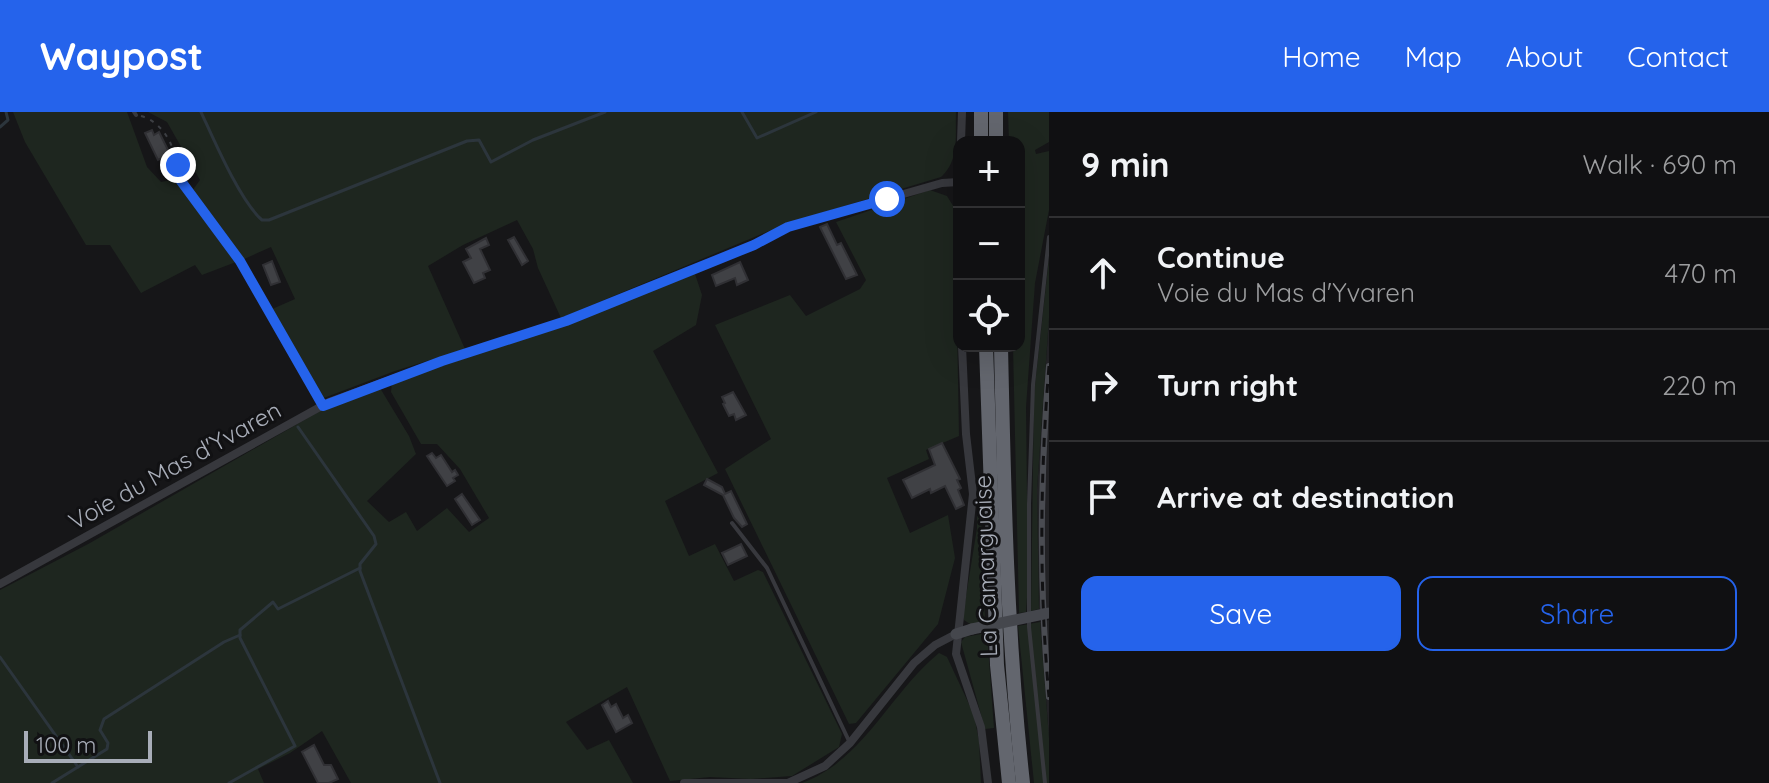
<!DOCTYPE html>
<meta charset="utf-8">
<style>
body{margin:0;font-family:Quicksand,sans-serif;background:#19191b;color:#f1f3f6}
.controls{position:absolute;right:24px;top:24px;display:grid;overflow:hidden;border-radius:16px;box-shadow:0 8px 32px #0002}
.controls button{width:72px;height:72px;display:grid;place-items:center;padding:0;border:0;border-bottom:2px solid #303032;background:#101012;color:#f1f3f6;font:40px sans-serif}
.scale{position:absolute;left:24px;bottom:20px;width:128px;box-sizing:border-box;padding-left:8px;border:4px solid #a8adb8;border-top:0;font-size:22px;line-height:28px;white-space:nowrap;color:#a8adb8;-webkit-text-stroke:6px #111113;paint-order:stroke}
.stop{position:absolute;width:24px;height:24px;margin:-18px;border:6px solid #2563eb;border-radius:50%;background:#fff}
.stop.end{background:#2563eb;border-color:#fff;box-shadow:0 2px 8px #0008}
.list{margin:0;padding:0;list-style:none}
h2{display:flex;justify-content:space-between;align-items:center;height:104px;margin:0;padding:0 32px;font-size:34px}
h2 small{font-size:26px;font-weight:400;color:#9c9d9f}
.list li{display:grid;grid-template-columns:52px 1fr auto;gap:24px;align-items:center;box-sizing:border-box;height:112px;padding:0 32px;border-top:2px solid #303032}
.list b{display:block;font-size:30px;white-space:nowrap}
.list p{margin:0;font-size:26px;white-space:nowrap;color:#9c9d9f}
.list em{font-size:26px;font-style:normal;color:#9c9d9f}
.actions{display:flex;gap:16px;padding:24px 32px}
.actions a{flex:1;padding:18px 0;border:2px solid #2563eb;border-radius:16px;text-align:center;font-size:28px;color:#2563eb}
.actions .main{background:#2563eb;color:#fff}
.icon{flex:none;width:44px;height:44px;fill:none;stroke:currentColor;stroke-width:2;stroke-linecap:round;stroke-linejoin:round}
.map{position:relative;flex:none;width:1049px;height:671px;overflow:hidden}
header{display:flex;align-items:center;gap:48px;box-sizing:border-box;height:112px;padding:0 40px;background:#2563eb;color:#fff}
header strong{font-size:38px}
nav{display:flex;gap:44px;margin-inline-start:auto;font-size:28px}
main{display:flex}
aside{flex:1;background:#101012}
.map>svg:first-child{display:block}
.built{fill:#222225}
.green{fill:#1e261f}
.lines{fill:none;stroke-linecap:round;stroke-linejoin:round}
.stream{stroke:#2c353c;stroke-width:3}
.building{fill:#404145;stroke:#303034;stroke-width:2}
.path{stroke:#3d3f44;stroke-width:2;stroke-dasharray:4 6;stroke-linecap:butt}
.lane{stroke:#37383d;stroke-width:4}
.street{stroke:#37383d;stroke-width:8}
.secondary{stroke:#45474d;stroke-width:11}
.highway{stroke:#63666e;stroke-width:14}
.rail-casing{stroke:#4a4c52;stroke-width:6}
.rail{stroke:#111113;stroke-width:3;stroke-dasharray:9;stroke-linecap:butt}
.secondary-bridge{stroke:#45474d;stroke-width:11}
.route{stroke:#2563eb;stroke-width:10}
.labels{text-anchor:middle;stroke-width:6;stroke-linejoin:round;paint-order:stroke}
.street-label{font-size:24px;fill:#a8adb8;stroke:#111113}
</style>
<header>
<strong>Waypost</strong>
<nav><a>Home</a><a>Map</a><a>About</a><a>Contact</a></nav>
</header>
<main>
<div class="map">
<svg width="1049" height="671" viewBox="0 0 1049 671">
<rect width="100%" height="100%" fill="#161618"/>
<g class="built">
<polygon points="1049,206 1049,495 1039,497 1037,377"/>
<polygon points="1049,508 1049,626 1040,510"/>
</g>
<g class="green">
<polygon points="13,0 127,0 147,55 161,70 176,67 236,150 202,163 195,153 141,181 110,133 86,133 25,30"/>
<path d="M148,0H956C955,23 960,48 941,65L788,111L561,206L538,156L533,137L517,108L463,133L428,154L465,237L395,259L321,287L270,198L295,187L271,135L242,148L215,108L192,79L200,68L167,10Z"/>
<polygon points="1008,0 1049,0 1049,30 1035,38 1036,42 1049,39 1049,98 1035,171 1026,295 1028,472 1026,500 1019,501 1013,234 1019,234 1019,30 1009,30"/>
<polygon points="930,78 947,84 955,97 959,324 926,338 929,347 887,366 910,421 948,403 955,446 938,512 856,611 849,612 725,357 771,327 715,213 790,183 806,204 860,177 866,168 836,110"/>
<polygon points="1049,146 1049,206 1037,377 1039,497 1031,499 1034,282"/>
<polygon points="695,162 702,183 696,213 653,239 718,361 665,389 689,444 715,432 734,469 758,458 763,460 842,622 839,635 792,664 751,667 710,665 670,669 627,575 566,610 587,638 609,628 633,671 351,671 322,619 290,641 258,657 264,671 0,671 0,478 90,431 327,295 380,276 409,324 416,342 367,389 389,410 406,400 417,419 447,396 469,420 489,406 460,357 437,332 421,332 391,280 392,270 542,221"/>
<polygon points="981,401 985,509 970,512 964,508 963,503 977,416 977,402"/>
<polygon points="1040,510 1049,626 1049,671 1034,671 1018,514"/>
<polygon points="987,521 994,616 985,617 961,530 965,525"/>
<path d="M939,541L947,545L974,603L979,629L981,671H802C864,648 890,581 939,541Z"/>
</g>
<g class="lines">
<g class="stream">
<path d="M201,0C214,28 240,89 262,108H269L467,29L479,28L491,50L533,28L605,0"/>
<polyline points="742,0 757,26 816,0"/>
<polyline points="0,15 8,8 6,0"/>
<polyline points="298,315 374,424 376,432 360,452 360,459 440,671"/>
<polyline points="0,545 78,655"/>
<polyline points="52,671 107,637 108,631 100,618 104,607 224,530 240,523"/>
<polyline points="229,671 295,634 240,526 240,518 273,490 278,497 360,456"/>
</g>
</g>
<g class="building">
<polygon points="152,18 154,23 159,20 170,42 158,48 145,21"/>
<polygon points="827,112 837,133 841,131 857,163 846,167 820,115"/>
<polygon points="514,125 528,149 522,153 508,128"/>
<polygon points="486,126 489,133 480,137 490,158 483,161 485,166 474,171 463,150 471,146 466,137"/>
<polygon points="272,149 280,170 271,173 263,153"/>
<polygon points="740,150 748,168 737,173 735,166 716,174 712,163"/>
<polygon points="733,280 746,303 736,308 734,302 729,304 723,292 725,291 722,285"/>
<polygon points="942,331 960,367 957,368 961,376 958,378 964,393 956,397 945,374 931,381 930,377 912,386 903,368 935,353 929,337"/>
<polygon points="432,341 436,346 441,343 452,360 455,358 458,363 453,366 455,369 447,374 427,344"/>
<polygon points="707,367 722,375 725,382 731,379 747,412 742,415 734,406 723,383 704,373"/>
<polygon points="462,382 480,408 472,413 455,387"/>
<polygon points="741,432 747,444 728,453 722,441"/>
<polygon points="608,589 611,595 616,592 623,606 628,603 632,611 616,620 602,593"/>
<polygon points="314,633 324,653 331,653 338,667 329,671 318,671 302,640"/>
</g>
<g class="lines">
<path class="path" d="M141,4C166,11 178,41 178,65L240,149L317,285"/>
<g class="lane">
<polyline points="134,0 136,3"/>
<polyline points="732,411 767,456 849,629"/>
<polyline points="1045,671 1029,515 1029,392 1033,273 1049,125"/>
</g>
<g class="street">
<polyline points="961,30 962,0"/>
<polyline points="962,234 966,322 973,382 956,542 981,615 988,671"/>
<polyline points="0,472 329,290 442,249 566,209 754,133 788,115 942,71 959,70"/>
<polyline points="684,671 788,671 825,654 850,631 914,551 935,533 956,522"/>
</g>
<polyline class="secondary" points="956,522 972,517"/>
<g class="highway">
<polyline points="981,0 981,30"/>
<polyline points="996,0 996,30"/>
<polyline points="986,234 997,553 1009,671"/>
<path d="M1001,234C1004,380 1007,526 1023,671"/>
</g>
<g class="rail-casing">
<path id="rail" d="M1049,254C1040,364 1039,475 1049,585"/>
</g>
<use href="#rail" class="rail"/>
<polyline class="secondary-bridge" points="972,517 1049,501"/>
</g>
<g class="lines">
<polyline class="route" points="178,53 178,65 240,149 323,294 442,249 566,209 754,133 788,115 887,87"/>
</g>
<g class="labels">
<g class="street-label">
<text transform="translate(175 354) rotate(-29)" y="8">Voie du Mas d'Yvaren</text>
<text transform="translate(986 454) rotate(-92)" y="8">La Camarguaise</text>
</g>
</g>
</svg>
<div class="controls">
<button>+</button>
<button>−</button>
<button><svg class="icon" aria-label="locate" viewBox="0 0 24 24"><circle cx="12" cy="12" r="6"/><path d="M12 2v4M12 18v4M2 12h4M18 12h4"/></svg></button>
</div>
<div class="scale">100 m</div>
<div class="stop" style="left:887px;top:87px"></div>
<div class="stop end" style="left:178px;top:53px"></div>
</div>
<aside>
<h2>9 min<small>Walk · 690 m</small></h2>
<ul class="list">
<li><svg class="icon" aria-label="ahead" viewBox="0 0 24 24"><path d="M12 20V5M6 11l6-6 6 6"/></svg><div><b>Continue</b><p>Voie du Mas d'Yvaren</p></div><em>470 m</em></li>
<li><svg class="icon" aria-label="right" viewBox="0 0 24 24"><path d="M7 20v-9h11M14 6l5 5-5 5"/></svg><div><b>Turn right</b></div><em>220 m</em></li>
<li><svg class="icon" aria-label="arrive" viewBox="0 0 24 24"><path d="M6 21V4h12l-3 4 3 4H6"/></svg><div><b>Arrive at destination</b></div></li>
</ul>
<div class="actions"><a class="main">Save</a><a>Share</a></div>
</aside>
</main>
